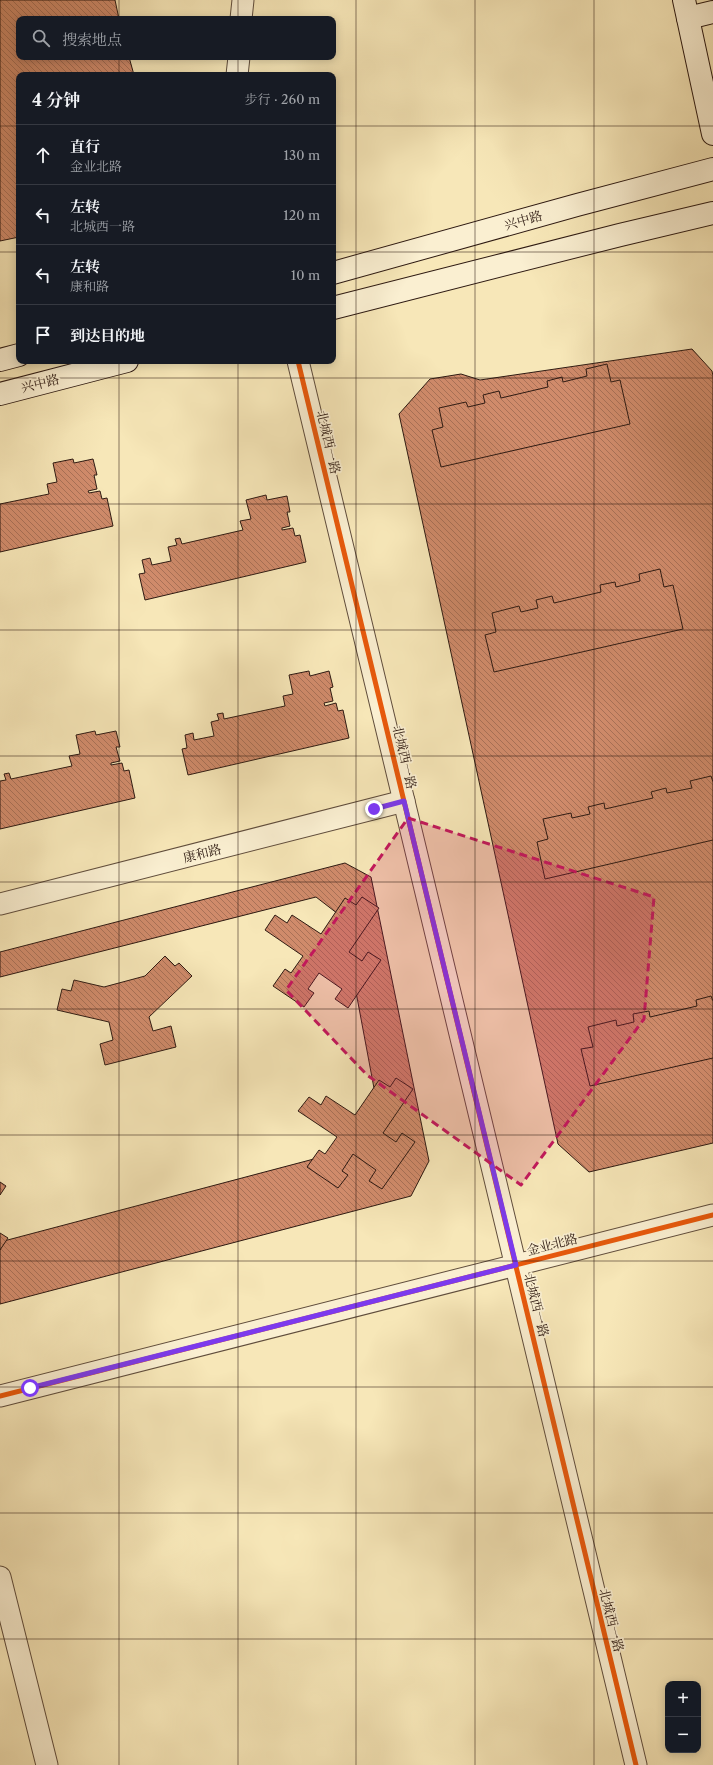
<!DOCTYPE html>
<html lang="zh">
<meta charset="utf-8">
<style>
body{margin:0;font-family:"Libre Caslon Text","Noto Serif SC",serif;background:#242831;color:#f1f3f6}
.controls{position:absolute;right:12px;bottom:12px;display:grid;overflow:hidden;border-radius:8px;box-shadow:0 2px 10px #0003}
.controls button{width:36px;height:36px;display:grid;place-items:center;padding:0;border:0;border-bottom:1px solid #363941;background:#171b24;color:#f1f3f6;font:20px sans-serif}
.stop{position:absolute;width:12px;height:12px;margin:-9px;border:3px solid #7c3aed;border-radius:50%;background:#fff}
.stop.end{background:#7c3aed;border-color:#fff;box-shadow:0 1px 4px #0008}
.list{margin:0;padding:0;list-style:none}
h2{display:flex;justify-content:space-between;align-items:center;height:52px;margin:0;padding:0 16px;font-size:17px}
h2 small{font-size:13px;font-weight:400;color:#9ea1a6}
.list li{display:grid;grid-template-columns:26px 1fr auto;gap:12px;align-items:center;box-sizing:border-box;height:60px;padding:0 16px;border-top:1px solid #363941}
.list b{display:block;font-size:15px;white-space:nowrap}
.list p{margin:0;font-size:13px;white-space:nowrap;color:#9ea1a6}
.list em{font-size:13px;font-style:normal;color:#9ea1a6}
.icon{flex:none;width:22px;height:22px;fill:none;stroke:currentColor;stroke-width:2;stroke-linecap:round;stroke-linejoin:round}
.map{position:relative;flex:none;width:713px;height:1765px;overflow:hidden}
.search{position:absolute;background:#171b24;box-shadow:0 2px 10px #0003;left:16px;top:16px;width:320px;height:44px;display:flex;align-items:center;gap:10px;box-sizing:border-box;padding:0 14px;border-radius:8px;color:#9ea1a6;font-size:15px}
.panel{position:absolute;background:#171b24;box-shadow:0 2px 10px #0003;left:16px;top:72px;width:320px;height:292px;border-radius:8px}
.map>svg:first-child{display:block}
.building{fill:url(#building-back-hatch);stroke:#2e1a12}
.lines{fill:none;stroke-linecap:round;stroke-linejoin:round}
.street-casing{stroke:#604d3c;stroke-width:23}
.secondary-casing{stroke:#2e1a12;stroke-width:24}
.street{stroke:#faefd1;stroke-width:21}
.secondary{stroke:#faefd1;stroke-width:22}
.cycleway-casing{stroke:#faefd1;stroke-width:8}
.cycleway{stroke:#e8590c;stroke-width:5}
.route{stroke:#7c3aed;stroke-width:5}
.marked{fill:#c2185b;fill-opacity:0.2;stroke:#c2185b;stroke-width:3;stroke-dasharray:8 5;stroke-linejoin:round}
.grid{fill:none;stroke:#2e1a12;stroke-width:1;stroke-opacity:0.55}
.labels{text-anchor:middle;stroke-width:3.5;stroke-linejoin:round;paint-order:stroke}
.street-label{font-size:13px;fill:#2e1a12;stroke:#faefd1}
</style>
<div class="map">
<svg width="713" height="1765" viewBox="0 0 713 1765">
<defs>
<pattern id="building-back-hatch" width="6" height="6" patternUnits="userSpaceOnUse"><rect width="6" height="6" fill="#d08b6b"/><path d="M-1 5l2 2M0 0l6 6M5-1l2 2" fill="none" stroke="#a97157"/></pattern>
</defs>
<rect width="100%" height="100%" fill="#f7e7b8"/>
<filter id="stains"><feTurbulence type="fractalNoise" baseFrequency=".005" numOctaves="4"/><feColorMatrix values="0 0 0 0 .2 0 0 0 0 .09 0 0 0 0 .02 0 0 0 .5 -.17"/></filter>
<radialGradient id="worn" r=".72"><stop offset=".6" stop-color="#630" stop-opacity="0"/><stop offset="1" stop-color="#630" stop-opacity=".3"/></radialGradient>
<g class="building">
<polygon points="0,0 115,0 119,19 19,19 19,57 129,57 134,75 19,75 19,237 0,241"/>
<polygon points="692,349 712,371 713,376 713,1143 589,1172 558,1144 399,414 430,379 461,374 480,380"/>
<polygon points="607,364 611,382 620,380 630,424 441,467 432,430 443,427 439,408 466,402 468,407 485,403 483,395 499,391 501,398 548,387 547,381 562,377 563,382 587,376 586,369"/>
<polygon points="73,459 74,463 93,459 97,475 94,475 97,489 88,491 89,493 100,491 102,499 107,498 113,526 0,552 0,504 49,494 47,484 57,482 53,463"/>
<polygon points="266,495 267,500 287,496 290,512 287,512 290,526 282,528 282,530 293,528 295,536 300,535 306,562 145,600 139,574 145,573 142,560 150,558 152,565 171,561 168,547 177,545 175,539 180,538 182,544 243,530 240,521 251,519 246,500"/>
<polygon points="660,569 664,587 673,585 683,629 494,672 485,635 496,632 492,613 519,606 521,612 538,608 536,600 552,596 554,603 601,592 600,585 615,582 616,587 640,581 639,574"/>
<polygon points="309,671 310,676 329,671 333,687 330,688 333,701 324,703 325,706 336,703 338,711 343,710 349,738 188,775 182,749 187,748 185,735 193,733 194,740 214,736 211,722 219,720 217,714 223,713 224,719 285,706 283,696 293,694 289,675"/>
<polygon points="95,731 96,735 116,731 120,747 116,747 120,761 111,763 111,765 122,763 124,771 129,770 135,798 0,829 0,781 6,780 4,774 9,773 11,779 72,766 69,756 80,754 76,735"/>
<polygon points="711,776 713,782 713,840 545,879 537,842 548,839 543,819 571,813 572,818 590,814 588,807 604,803 605,809 653,798 651,792 666,788 667,793 692,788 690,781"/>
<polygon points="345,863 371,877 429,1161 411,1196 0,1304 0,1242 363,1146 379,1115 342,917 316,897 0,977 0,952"/>
<polygon points="362,897 379,908 349,952 362,961 368,952 381,960 348,1008 335,999 342,989 319,973 308,989 314,993 304,1007 273,986 285,969 291,973 303,956 265,930 275,915 287,923 292,915 321,934 345,898 356,905"/>
<polygon points="165,956 175,966 179,963 192,976 149,1017 153,1031 171,1026 176,1047 105,1065 100,1044 113,1040 109,1022 57,1010 62,989 71,991 74,980 104,987 145,976"/>
<polygon points="711,996 713,1001 713,1058 590,1086 581,1049 593,1047 588,1027 616,1020 617,1026 634,1022 633,1014 649,1011 650,1017 697,1006 696,1000"/>
<polygon points="396,1078 413,1089 383,1133 396,1142 402,1133 415,1142 382,1189 369,1181 376,1170 353,1154 342,1171 348,1175 338,1188 307,1167 319,1150 325,1154 337,1137 298,1111 309,1097 321,1105 326,1096 355,1115 379,1080 390,1087"/>
<polygon points="0,1182 6,1186 0,1195"/>
<polygon points="0,1233 8,1238 0,1250"/>
</g>
<g class="lines">
<g class="street-casing">
<g id="street">
<polyline points="241,19 243,0"/>
<polyline points="237,75 239,57"/>
<polyline points="298,361 636,1765"/>
<polyline points="0,904 404,801"/>
<polyline points="0,1396 713,1215"/>
<polyline points="0,1577 47,1765"/>
</g>
</g>
<g class="secondary-casing">
<g id="secondary">
<polyline points="684,0 713,134"/>
<polyline points="688,18 713,12"/>
<polyline points="333,273 577,205 713,169"/>
<polyline points="333,308 620,235 713,213"/>
<polyline points="0,360 19,355"/>
<polyline points="0,394 127,361"/>
</g>
</g>
<use href="#street" class="street"/>
<use href="#secondary" class="secondary"/>
<g class="cycleway-casing">
<g id="cycleway">
<polyline points="298,361 636,1765"/>
<polyline points="0,1396 713,1215"/>
</g>
</g>
<use href="#cycleway" class="cycleway"/>
</g>
<g class="lines">
<polyline class="route" points="30,1388 516,1265 404,801 374,809"/>
</g>
<path class="marked" d="M408,818L654,897L644,1019L521,1185L367,1075L286,990Z"/>
<path class="grid" d="M119,0V19M238,0V19M356,0V1765M475,0V1765M594,0V1765M119,57V75M238,57V75M0,126H19M333,126H713M0,252H19M333,252H713M119,361V1765M238,361V1765M0,378H713M0,504H713M0,630H713M0,756H713M0,882H713M0,1009H713M0,1135H713M0,1261H713M0,1387H713M0,1513H713M0,1639H713"/>
<g class="labels">
<g class="street-label">
<text transform="translate(523 220) rotate(-16)" y="5">兴中路</text>
<text transform="translate(40 383) rotate(-14)" y="5">兴中路</text>
<text transform="translate(329 442) rotate(77)" y="5">北城西一路</text>
<text transform="translate(405 757) rotate(77)" y="5">北城西一路</text>
<text transform="translate(202 853) rotate(-14)" y="5">康和路</text>
<text transform="translate(552 1244) rotate(-14)" y="5">金业北路</text>
<text transform="translate(537 1305) rotate(76)" y="5">北城西一路</text>
<text transform="translate(612 1620) rotate(76)" y="5">北城西一路</text>
</g>
</g>
<rect width="100%" height="100%" filter="url(#stains)"/>
<rect width="100%" height="100%" fill="url(#worn)"/>
</svg>
<div class="controls">
<button>+</button>
<button>−</button>
</div>
<div class="stop" style="left:30px;top:1388px"></div>
<div class="stop end" style="left:374px;top:809px"></div>
<div class="search"><svg class="icon" aria-label="search" viewBox="0 0 24 24"><circle cx="10" cy="10" r="6"/><path d="M15 15l6 6"/></svg>搜索地点</div>
<section class="panel">
<h2>4 分钟<small>步行 · 260 m</small></h2>
<ul class="list">
<li><svg class="icon" aria-label="ahead" viewBox="0 0 24 24"><path d="M12 20V5M6 11l6-6 6 6"/></svg><div><b>直行</b><p>金业北路</p></div><em>130 m</em></li>
<li><svg class="icon" aria-label="left" viewBox="0 0 24 24"><path d="M17 20v-9H6M10 6l-5 5 5 5"/></svg><div><b>左转</b><p>北城西一路</p></div><em>120 m</em></li>
<li><svg class="icon" aria-label="left" viewBox="0 0 24 24"><path d="M17 20v-9H6M10 6l-5 5 5 5"/></svg><div><b>左转</b><p>康和路</p></div><em>10 m</em></li>
<li><svg class="icon" aria-label="arrive" viewBox="0 0 24 24"><path d="M6 21V4h12l-3 4 3 4H6"/></svg><div><b>到达目的地</b></div></li>
</ul>
</section>
</div>
